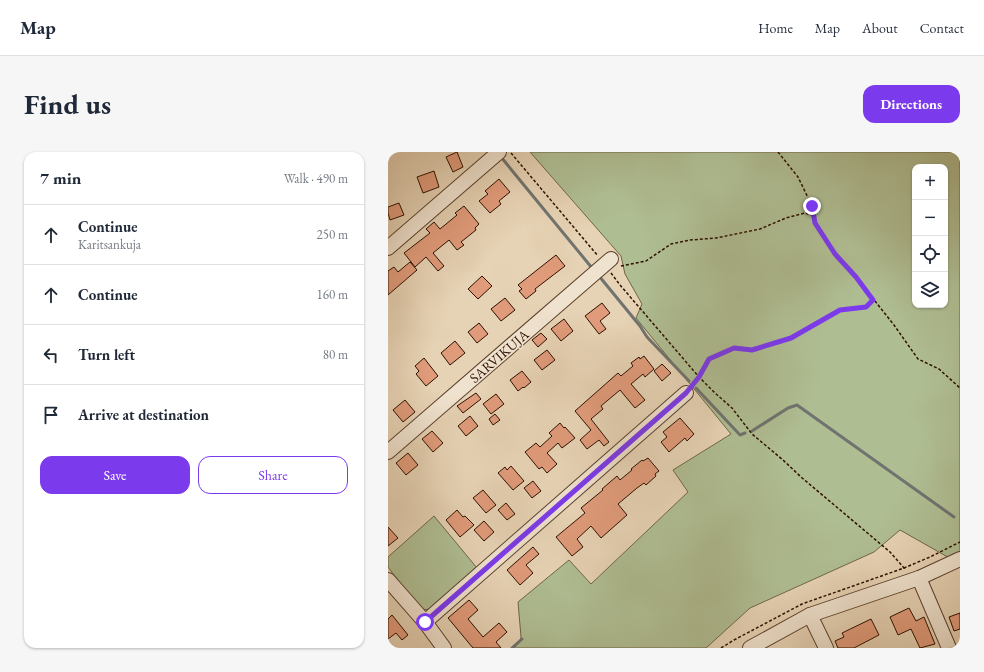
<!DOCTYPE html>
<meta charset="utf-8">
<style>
body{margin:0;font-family:"EB Garamond",serif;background:#f6f6f7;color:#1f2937}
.controls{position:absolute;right:12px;top:12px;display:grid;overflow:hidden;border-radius:8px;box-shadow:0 1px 3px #0004}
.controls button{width:36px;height:36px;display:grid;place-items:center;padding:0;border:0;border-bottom:1px solid #e0e1e3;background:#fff;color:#1f2937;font:20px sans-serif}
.stop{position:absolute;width:12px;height:12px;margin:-9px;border:3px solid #7c3aed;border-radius:50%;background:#fff}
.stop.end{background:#7c3aed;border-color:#fff;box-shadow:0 1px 4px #0008}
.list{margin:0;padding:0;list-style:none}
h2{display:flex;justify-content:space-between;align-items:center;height:52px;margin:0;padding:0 16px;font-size:17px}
h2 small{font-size:13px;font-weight:400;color:#747a83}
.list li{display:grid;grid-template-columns:26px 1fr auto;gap:12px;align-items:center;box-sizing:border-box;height:60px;padding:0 16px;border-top:1px solid #e0e1e3}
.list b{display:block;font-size:15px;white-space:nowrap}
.list p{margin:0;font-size:13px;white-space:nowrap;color:#747a83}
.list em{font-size:13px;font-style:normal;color:#747a83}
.actions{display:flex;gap:8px;padding:12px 16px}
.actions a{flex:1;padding:9px 0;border:1px solid #7c3aed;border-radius:12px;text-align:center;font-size:14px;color:#7c3aed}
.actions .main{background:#7c3aed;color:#fff}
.icon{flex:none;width:22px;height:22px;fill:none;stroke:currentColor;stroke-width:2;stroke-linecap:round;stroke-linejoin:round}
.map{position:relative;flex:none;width:572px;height:496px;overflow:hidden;border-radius:12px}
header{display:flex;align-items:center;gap:24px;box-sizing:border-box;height:56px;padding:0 20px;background:#fff;border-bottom:1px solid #e0e1e3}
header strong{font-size:19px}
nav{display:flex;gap:22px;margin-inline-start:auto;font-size:14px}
.intro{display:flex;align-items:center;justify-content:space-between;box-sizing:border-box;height:96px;padding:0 24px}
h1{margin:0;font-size:28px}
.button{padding:10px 18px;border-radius:12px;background:#7c3aed;color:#fff;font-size:14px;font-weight:700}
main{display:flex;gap:24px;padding:0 24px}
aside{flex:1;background:#fff;border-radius:12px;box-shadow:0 1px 3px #0004}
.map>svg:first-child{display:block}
.green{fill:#afbd92;stroke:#6e6649;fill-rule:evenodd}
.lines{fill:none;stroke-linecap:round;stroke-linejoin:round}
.stream{stroke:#70736f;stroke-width:3}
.building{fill:#e09b7a;stroke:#2e1000}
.minor-casing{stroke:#5c402d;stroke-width:16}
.path{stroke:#2e1000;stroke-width:1.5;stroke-dasharray:3 2;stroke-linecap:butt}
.minor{stroke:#efe2ce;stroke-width:14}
.route{stroke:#7c3aed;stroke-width:5}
.labels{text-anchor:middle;stroke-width:3;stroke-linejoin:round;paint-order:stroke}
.street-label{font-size:14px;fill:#2e1000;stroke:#efe2ce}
</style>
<header>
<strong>Map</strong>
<nav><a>Home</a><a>Map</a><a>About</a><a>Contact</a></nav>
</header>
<div class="intro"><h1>Find us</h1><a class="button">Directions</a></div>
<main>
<aside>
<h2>7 min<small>Walk · 490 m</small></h2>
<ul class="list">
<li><svg class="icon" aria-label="ahead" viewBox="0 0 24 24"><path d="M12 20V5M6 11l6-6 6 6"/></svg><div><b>Continue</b><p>Karitsankuja</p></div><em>250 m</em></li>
<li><svg class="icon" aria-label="ahead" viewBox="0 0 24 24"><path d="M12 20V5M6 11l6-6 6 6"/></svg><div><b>Continue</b></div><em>160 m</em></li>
<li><svg class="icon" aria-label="left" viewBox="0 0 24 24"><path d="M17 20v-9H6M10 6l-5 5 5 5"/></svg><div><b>Turn left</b></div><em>80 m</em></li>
<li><svg class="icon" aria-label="arrive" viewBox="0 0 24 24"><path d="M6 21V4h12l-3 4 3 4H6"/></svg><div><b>Arrive at destination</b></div></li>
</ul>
<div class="actions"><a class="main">Save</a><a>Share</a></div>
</aside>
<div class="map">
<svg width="572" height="496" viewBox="0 0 572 496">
<rect width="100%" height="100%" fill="#e6d2b4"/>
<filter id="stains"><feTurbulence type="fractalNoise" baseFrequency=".005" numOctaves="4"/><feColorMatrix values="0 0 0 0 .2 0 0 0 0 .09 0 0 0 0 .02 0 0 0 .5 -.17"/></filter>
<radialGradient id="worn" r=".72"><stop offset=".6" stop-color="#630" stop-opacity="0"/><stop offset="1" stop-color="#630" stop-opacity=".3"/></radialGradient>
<g class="green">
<path d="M142,0H572V412L512,378L486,400L362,456L318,496H126L132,489L133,485L130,450L181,408L203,432L300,340L285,318L343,282L248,166L254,152L237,122L233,104ZM527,15H557V153H527Z"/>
<polygon points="46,364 89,416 44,457 33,458 0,415 0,405"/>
</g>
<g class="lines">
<g class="stream">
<polyline points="113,5 204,116"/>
<polyline points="211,124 252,174 259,185 301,229"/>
<polyline points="308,236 352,283 357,281"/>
<polyline points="364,279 400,256 409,253 566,365"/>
<polyline points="124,496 134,487"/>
</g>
</g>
<g class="building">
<polygon points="69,0 75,15 65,20 58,5"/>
<polygon points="46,19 51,35 35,41 29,25"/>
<polygon points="111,27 122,40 111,49 113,52 102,61 91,49 100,42 97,39"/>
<polygon points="11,51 16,63 2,68 0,61 0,55"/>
<polygon points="76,54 91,72 87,76 88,78 73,90 76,93 69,98 61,88 45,101 56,114 50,119 38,105 27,115 16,101 42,81 38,77 46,70 52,77 69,63 67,61"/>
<polygon points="168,103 177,114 147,137 148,139 138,147 131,139 134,137 130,133"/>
<polygon points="22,110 29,118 0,143 0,119 6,115 10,120"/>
<polygon points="94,124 104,134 90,147 80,137"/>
<polygon points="117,146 127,158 113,169 103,157"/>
<polygon points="214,151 222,161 212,169 218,177 211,182 197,164"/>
<polygon points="176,167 185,179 173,189 163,177"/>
<polygon points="91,171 100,182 89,191 80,180"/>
<polygon points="153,181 159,187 150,195 144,188"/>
<polygon points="67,189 77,201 62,213 53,201"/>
<polygon points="159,198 167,208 154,218 146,208"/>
<polygon points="256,204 266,217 257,225 255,222 243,232 257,248 247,256 232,238 213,254 215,257 203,267 221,290 216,294 211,288 199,297 192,288 203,278 187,259 230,221 233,224 245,214 243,211 251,205 252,207"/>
<polygon points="36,206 50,224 38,234 28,222 31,219 27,214"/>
<polygon points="274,212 283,221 274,229 266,219"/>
<polygon points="134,219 143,230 136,236 135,235 130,239 122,228"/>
<polygon points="88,241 93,247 75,261 69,254"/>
<polygon points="108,242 116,252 103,262 95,252"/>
<polygon points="17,248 27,260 15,270 5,258"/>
<polygon points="107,262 112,268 105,273 101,267"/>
<polygon points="82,264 90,274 78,284 70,274"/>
<polygon points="292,266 306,282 299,289 297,286 281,300 273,290 279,285 275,280"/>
<polygon points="172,271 176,276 177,275 187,286 174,296 170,291 159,301 169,312 159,321 154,315 151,317 137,300 148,291 152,295 164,284 161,281"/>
<polygon points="44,279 55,291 45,300 34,287"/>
<polygon points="20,301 30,313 18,323 8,311"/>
<polygon points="260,306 271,319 267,322 268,324 258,333 256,331 249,336 230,352 239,363 213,386 203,374 189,387 195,395 184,404 168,385 197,361 193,356 215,338 214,337 229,324 232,328 244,318 243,317 254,308 255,309"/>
<polygon points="123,314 136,329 125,338 110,321 117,315 119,318"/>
<polygon points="145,329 153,339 144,346 136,336"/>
<polygon points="95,338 108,353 98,361 85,346"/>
<polygon points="118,351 127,362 119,368 110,358"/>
<polygon points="69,358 75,365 77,364 86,373 72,385 58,368"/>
<polygon points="96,369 106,380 96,389 86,378"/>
<polygon points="0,375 10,386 0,394"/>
<polygon points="145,395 151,402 138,413 145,421 132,433 119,418"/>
<polygon points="81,448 90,458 80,467 95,485 111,471 119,480 108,490 113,496 85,496 60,466"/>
<polygon points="521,456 528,469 536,465 547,492 532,496 523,477 510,483 502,465"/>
<polygon points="572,461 572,477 566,479 561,465"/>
<polygon points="4,463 20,483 14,488 8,481 0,487 0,467"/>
<polygon points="483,467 491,483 466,496 450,496 447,489 456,485 454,481"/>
</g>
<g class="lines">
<g class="minor-casing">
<g id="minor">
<polyline points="0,96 111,0"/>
<polyline points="0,300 223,107"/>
<polyline points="531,426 561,496"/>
<polyline points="0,428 37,470 56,496"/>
<polyline points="422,463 438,496"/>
<polyline points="37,470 298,241"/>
<polyline points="362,496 422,463 531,426 572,407"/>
</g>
</g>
<g class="path">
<polyline points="390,0 410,25 424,54 427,71 447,102 468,125 506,173 530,207 551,217 572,236"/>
<polyline points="123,1 210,104"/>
<polyline points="233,114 258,109 283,92 302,88 328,86 372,77 398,66 417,61 426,64"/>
<polyline points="223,121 232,133 311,225 327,241 344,256 364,282 395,308 413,325 502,400 516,416 517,418"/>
<polyline points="305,232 321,207 346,197 364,198 403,186 452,158 478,155 485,148"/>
<polyline points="333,496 346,488 414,452 516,416 542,405 572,390"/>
</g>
<use href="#minor" class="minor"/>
</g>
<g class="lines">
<polyline class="route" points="37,470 298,241 311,225 321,207 346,196 364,198 403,186 452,158 478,155 485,148 468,125 447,102 427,71 424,54"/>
</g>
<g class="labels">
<g class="street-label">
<text transform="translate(111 204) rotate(-41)" y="5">SARVIKUJA</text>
</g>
</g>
<rect width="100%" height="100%" filter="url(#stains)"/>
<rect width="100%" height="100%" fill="url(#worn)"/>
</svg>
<div class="controls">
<button>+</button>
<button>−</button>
<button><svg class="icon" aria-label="locate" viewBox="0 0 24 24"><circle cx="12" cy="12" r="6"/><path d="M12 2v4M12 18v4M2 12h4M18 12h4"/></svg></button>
<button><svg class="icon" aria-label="layers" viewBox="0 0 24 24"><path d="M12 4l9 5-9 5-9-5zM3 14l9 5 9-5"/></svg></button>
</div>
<div class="stop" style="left:37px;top:470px"></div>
<div class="stop end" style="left:424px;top:54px"></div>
</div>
</main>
